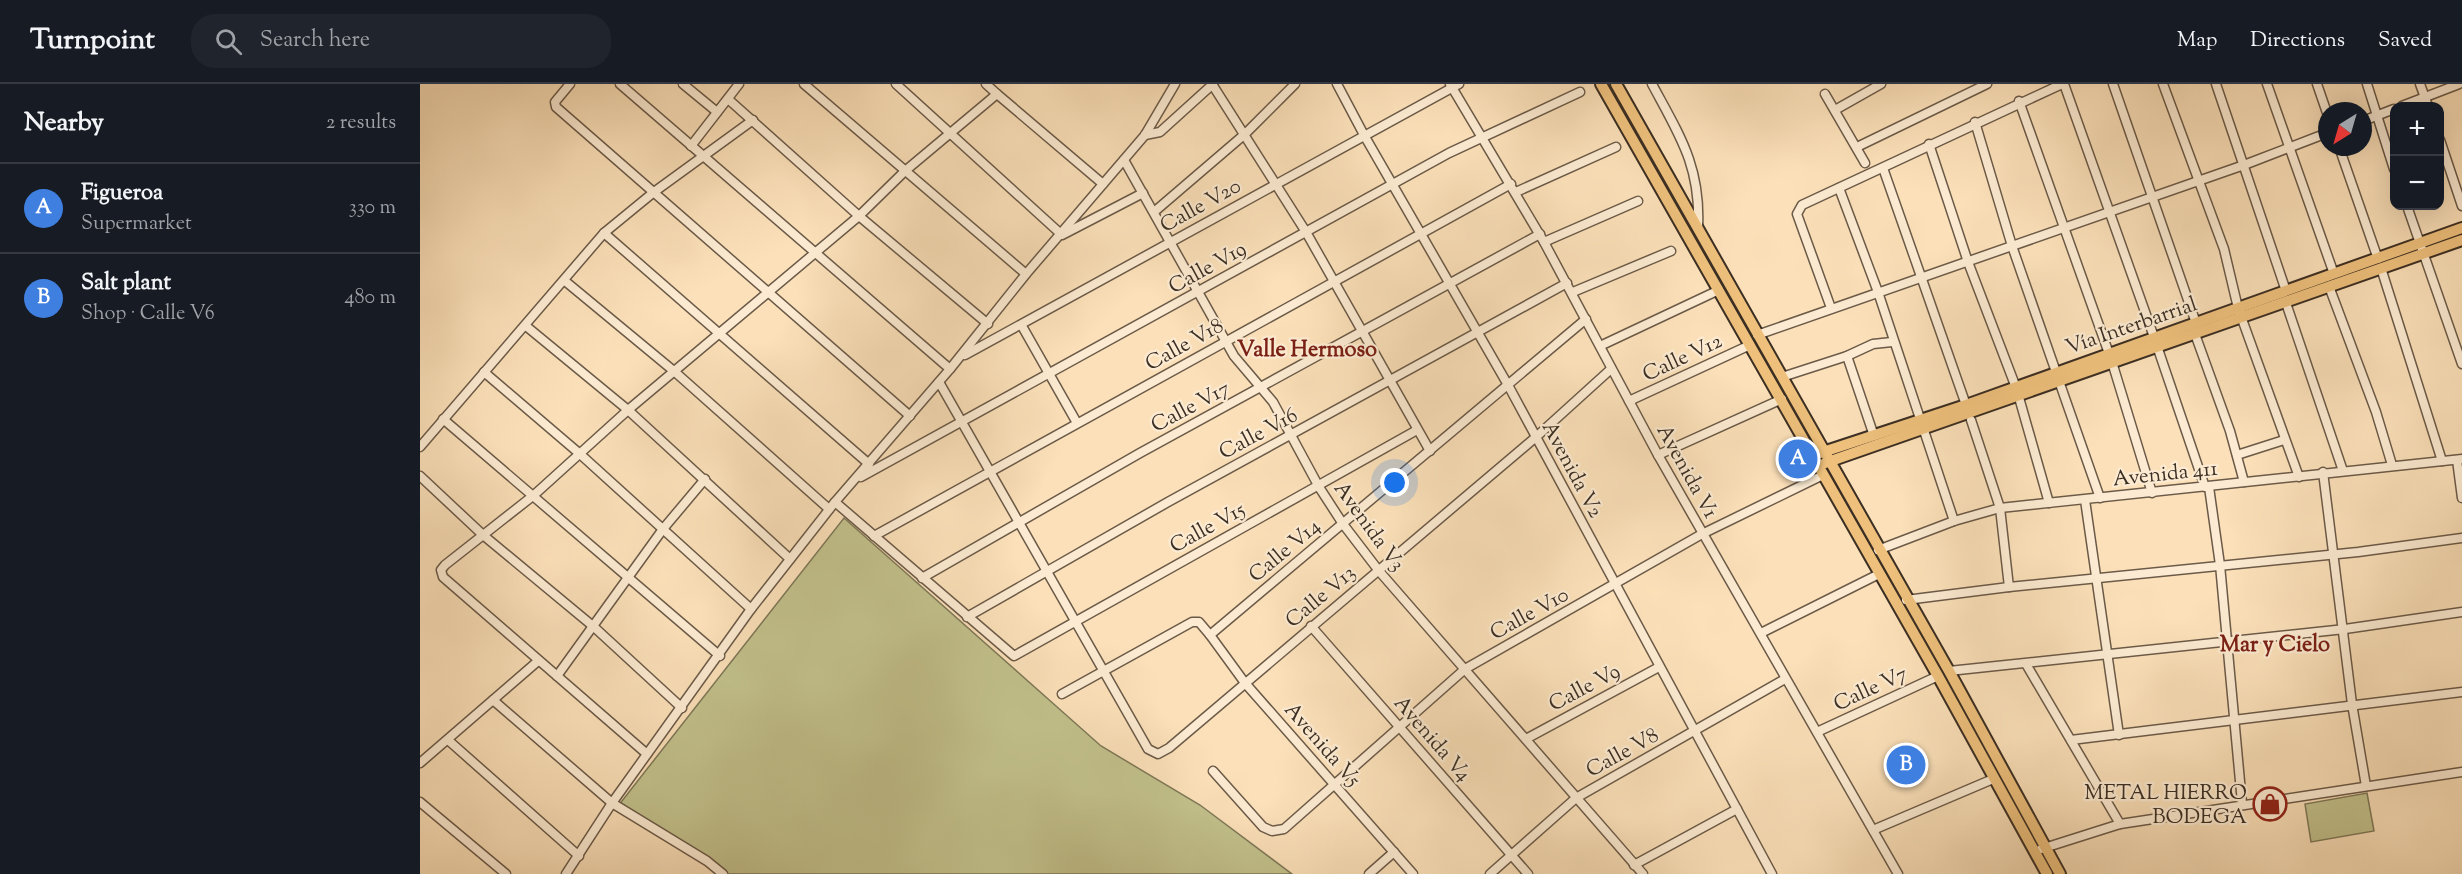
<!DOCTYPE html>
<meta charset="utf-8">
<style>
body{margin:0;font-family:"Sorts Mill Goudy",serif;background:#20242c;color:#f1f3f6}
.controls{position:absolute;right:18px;top:18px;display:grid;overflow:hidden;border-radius:12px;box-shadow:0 6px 24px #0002}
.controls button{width:54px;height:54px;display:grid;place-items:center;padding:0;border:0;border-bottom:2px solid #363941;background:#171b24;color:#f1f3f6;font:30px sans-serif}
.compass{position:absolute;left:1898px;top:18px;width:54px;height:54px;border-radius:50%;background:#171b24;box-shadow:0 6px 24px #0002;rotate:217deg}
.you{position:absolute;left:975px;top:399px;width:21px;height:21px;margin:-15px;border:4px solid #fff;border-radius:50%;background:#1a73e8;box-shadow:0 0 0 9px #1a73e833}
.badge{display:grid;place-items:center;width:39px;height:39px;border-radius:50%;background:#c59692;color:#fff;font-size:20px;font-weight:700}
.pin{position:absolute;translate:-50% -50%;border:3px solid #fff;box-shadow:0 2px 6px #0006}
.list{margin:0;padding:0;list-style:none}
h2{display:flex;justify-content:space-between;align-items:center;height:78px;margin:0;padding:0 24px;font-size:26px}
h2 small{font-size:20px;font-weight:400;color:#9ea1a6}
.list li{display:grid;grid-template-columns:39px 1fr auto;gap:18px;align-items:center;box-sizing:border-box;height:90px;padding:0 24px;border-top:2px solid #363941}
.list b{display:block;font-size:22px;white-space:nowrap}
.list p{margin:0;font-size:20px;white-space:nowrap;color:#9ea1a6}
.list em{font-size:20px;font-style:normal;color:#9ea1a6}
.icon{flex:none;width:33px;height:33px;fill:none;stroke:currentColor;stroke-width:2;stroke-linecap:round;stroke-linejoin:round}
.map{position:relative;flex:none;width:2042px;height:790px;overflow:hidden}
header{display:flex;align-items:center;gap:36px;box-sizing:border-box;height:84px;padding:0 30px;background:#171b24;border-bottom:2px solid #363941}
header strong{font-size:28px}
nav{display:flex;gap:33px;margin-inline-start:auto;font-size:21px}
.search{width:420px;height:54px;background:#20242c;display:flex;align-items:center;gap:15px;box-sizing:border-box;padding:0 21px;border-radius:24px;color:#9ea1a6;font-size:22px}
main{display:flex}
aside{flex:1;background:#171b24}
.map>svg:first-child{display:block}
.grass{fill:#c2c18c;stroke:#7e7858;stroke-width:1.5}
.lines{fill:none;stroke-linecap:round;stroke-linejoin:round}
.minor-casing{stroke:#6b5a48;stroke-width:11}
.major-casing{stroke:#3b2e23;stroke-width:14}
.minor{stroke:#fcebd2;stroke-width:8}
.major{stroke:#eec07c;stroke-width:10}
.labels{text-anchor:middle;stroke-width:4.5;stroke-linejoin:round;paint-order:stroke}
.street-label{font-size:21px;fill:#3b2e23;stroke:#fcebd2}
.poi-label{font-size:21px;fill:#3b2e23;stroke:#fcebd2;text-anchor:end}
.neighbourhood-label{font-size:22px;font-weight:bold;fill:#7a1f14;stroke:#fcebd2}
</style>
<header>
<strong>Turnpoint</strong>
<div class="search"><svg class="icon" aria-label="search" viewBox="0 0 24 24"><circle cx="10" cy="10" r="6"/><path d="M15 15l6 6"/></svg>Search here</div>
<nav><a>Map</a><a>Directions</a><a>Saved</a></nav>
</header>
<main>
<aside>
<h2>Nearby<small>2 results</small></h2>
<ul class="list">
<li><span class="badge" style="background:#3f7fe0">A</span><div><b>Figueroa</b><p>Supermarket</p></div><em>330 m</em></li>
<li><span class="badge" style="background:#3f7fe0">B</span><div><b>Salt plant</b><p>Shop · Calle V6</p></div><em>480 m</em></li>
</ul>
</aside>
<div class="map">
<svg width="2042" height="790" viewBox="0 0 2042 790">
<rect width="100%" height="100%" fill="#fbe0b9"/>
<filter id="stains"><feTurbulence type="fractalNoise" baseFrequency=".00333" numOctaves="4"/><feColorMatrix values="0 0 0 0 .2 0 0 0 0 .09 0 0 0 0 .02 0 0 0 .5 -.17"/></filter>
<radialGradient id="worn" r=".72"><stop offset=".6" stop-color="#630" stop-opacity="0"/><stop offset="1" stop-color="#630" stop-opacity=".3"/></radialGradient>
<g class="grass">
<polygon points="424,434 681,662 780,721 872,790 308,790 198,722"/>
<polygon points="1947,709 1954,747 1891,758 1885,720"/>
</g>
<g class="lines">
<g class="minor-casing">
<g id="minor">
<polyline points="150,0 135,18 136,23 490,332"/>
<polyline points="200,0 530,285"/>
<polyline points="263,0 297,28"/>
<polyline points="384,0 606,190"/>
<polyline points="476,0 642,151 723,109"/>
<polyline points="566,0 577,10"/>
<polyline points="792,0 886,148 1010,367"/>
<polyline points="917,0 944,51 1088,301 1352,790"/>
<polyline points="1030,0 1124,158 1238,371 1478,790"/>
<path d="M1232,0C1260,52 1281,83 1278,144"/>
<polyline points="1644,0 1734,253"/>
<polyline points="1693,0 1776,239"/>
<polyline points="1743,0 1804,165 1818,224 1879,393"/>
<polyline points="1796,0 1866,207"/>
<polyline points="1847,0 1914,190"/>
<polyline points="1897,0 1907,29"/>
<polyline points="1947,0 1974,85"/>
<polyline points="2000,0 2008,22"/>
<polyline points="1405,10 1445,79"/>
<polyline points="308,15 439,132 568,240"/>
<polyline points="1599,17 1692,278 1732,409"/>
<polyline points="1982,22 2039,0"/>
<polyline points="1415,26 1461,0"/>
<polyline points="1943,37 1974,25"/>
<polyline points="1555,38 1592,162 1636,288"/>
<polyline points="725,51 740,48 793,0"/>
<polyline points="2020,56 2042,122"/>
<polyline points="1509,60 1548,178 1595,301"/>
<polyline points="271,62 319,0"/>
<polyline points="1437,63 1567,0"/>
<polyline points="1919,63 1958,175"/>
<polyline points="704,76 814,272 853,318 899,403 923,440 959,487 1223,790"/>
<polyline points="1463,84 1546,321"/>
<polyline points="1419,104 1458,208 1534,437"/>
<polyline points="1096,108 1196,63"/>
<polyline points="1987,122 2042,280"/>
<polyline points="734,128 825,50 875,0"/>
<polyline points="184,149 449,380"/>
<polyline points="1124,158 1218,117"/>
<polyline points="1961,184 2022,377"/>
<polyline points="145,197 255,288 409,425"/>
<polyline points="1910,205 1956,328 1972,381"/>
<polyline points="1153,208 1251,167"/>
<polyline points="1866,219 1923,387"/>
<polyline points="1411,224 1377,130 1382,121 1642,0"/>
<polyline points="106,242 208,326 370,475"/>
<polyline points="602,242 657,339"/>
<polyline points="1775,250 1810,347 1824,398"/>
<polyline points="1337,251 1824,81 1907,49"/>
<polyline points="1180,262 1299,206"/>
<polyline points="1737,262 1785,403"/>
<polyline points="545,271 1039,0"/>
<polyline points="1427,272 1454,352"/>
<polyline points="64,288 160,370 331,525"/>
<polyline points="1362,293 1427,272 1453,260 1472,258"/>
<polyline points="1639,297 1680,414"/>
<polyline points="519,298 728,665 738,670 749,664 1116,353 1191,285"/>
<polyline points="1598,310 1629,419"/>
<polyline points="1209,317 1330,261"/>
<polyline points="23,335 300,572"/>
<polyline points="0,363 184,149 234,108 333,36"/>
<polyline points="1238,371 1362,315"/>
<polyline points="1817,371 1864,356"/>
<polyline points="2037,376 2042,414"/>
<polyline points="1903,388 1932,620 1946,702"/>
<polyline points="0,392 63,451 174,543 262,624"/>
<polyline points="441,393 1029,69 1160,8"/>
<polyline points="1789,403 1800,481 1822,719"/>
<polyline points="1665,416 1699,651"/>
<polyline points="415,418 594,572 997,346"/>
<polyline points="454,452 1091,100"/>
<polyline points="1458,466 1534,437 1580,424 2042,375"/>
<polyline points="502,494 720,369 1120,150"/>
<polyline points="1589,503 1938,468 2042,454"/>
<polyline points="1486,516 1589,503 1580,424 1551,336"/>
<polyline points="547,533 748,418 1147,199"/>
<polyline points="891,542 1108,790"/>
<polyline points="1341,549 1459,490"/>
<polyline points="790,551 825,599 993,790"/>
<polyline points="1606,580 1700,740"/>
<polyline points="1529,587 1925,545 2042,528"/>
<polyline points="137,592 243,445 285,395"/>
<polyline points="642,610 772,538 779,538 790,551 1166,235"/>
<polyline points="73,616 192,719 287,777 303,790"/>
<polyline points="1397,648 1518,592"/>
<polyline points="1106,655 1239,583"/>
<polyline points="28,656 159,772"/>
<polyline points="1651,656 2042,608"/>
<polyline points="227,670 23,493 21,486 25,481 114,411 208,326 439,132 485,87 577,10 683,100"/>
<polyline points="0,679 118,577"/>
<polyline points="793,687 843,743 852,747 864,745 1045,585 1282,450 1403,391"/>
<polyline points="0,718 86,790"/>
<polyline points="1453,746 1573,695"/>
<polyline points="1621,765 1700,740 2042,688"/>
<polyline points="1214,781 1317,725"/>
<polyline points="146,790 192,719 331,525 415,418 530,285 606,190 725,51 755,0"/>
<polyline points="949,790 974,768"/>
<polyline points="1070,790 1156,714 1365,595"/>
</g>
</g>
<g class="major-casing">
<g id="major">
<polyline points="1181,0 1518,592 1627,790"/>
<polyline points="1196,0 1529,587 1640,790"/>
<polyline points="1397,370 1546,321 2042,144"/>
<polyline points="1405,379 2042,156"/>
</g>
</g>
<use href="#minor" class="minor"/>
<use href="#major" class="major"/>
</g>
<defs>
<g id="shop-ring" transform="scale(1.725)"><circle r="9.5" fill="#fcebd2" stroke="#8f2418" stroke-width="1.5"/><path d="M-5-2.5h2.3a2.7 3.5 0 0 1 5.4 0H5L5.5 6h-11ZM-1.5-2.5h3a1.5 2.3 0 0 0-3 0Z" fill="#8f2418"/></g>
</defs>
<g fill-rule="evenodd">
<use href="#shop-ring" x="1850" y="720"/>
</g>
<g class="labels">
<g class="street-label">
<text transform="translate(780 121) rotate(-29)" y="7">Calle V20</text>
<text transform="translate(787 183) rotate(-29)" y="7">Calle V19</text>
<text transform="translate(1711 241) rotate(-19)" y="7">Vía Interbarrial</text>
<text transform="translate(764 260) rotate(-29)" y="7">Calle V18</text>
<text transform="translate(1262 273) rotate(-25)" y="7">Calle V12</text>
<text transform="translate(770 322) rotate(-28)" y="7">Calle V17</text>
<text transform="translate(838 349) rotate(-28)" y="7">Calle V16</text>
<text transform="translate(1153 385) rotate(62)" y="7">Avenida V2</text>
<text transform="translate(1268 387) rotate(61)" y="7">Avenida V1</text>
<text transform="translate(1745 389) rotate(-6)" y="7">Avenida 411</text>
<text transform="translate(950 442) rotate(54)" y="7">Avenida V3</text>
<text transform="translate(787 443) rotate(-29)" y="7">Calle V15</text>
<text transform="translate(864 466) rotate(-40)" y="7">Calle V14</text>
<text transform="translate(900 512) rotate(-40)" y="7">Calle V13</text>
<text transform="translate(1109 529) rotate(-29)" y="7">Calle V10</text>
<text transform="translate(1164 603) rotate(-28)" y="7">Calle V9</text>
<text transform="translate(1450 604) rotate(-25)" y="7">Calle V7</text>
<text transform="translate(1013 654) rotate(49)" y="7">Avenida V4</text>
<text transform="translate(903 660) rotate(49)" y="7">Avenida V5</text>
<text transform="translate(1202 668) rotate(-29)" y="7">Calle V8</text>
</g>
<g class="poi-label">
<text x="1827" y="715">METAL HIERRO<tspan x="1827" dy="24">BODEGA</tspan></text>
</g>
<g class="neighbourhood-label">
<text x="887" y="272">Valle Hermoso</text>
<text x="1855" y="567">Mar y Cielo</text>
</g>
</g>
<rect width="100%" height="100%" filter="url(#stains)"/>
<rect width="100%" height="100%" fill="url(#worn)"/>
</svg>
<div class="controls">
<button>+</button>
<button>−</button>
</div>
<svg class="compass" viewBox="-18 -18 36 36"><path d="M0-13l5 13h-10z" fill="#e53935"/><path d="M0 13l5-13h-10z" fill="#9ea1a6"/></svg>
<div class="you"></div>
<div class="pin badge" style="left:1378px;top:375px;background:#3f7fe0">A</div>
<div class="pin badge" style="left:1486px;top:681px;background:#3f7fe0">B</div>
</div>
</main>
